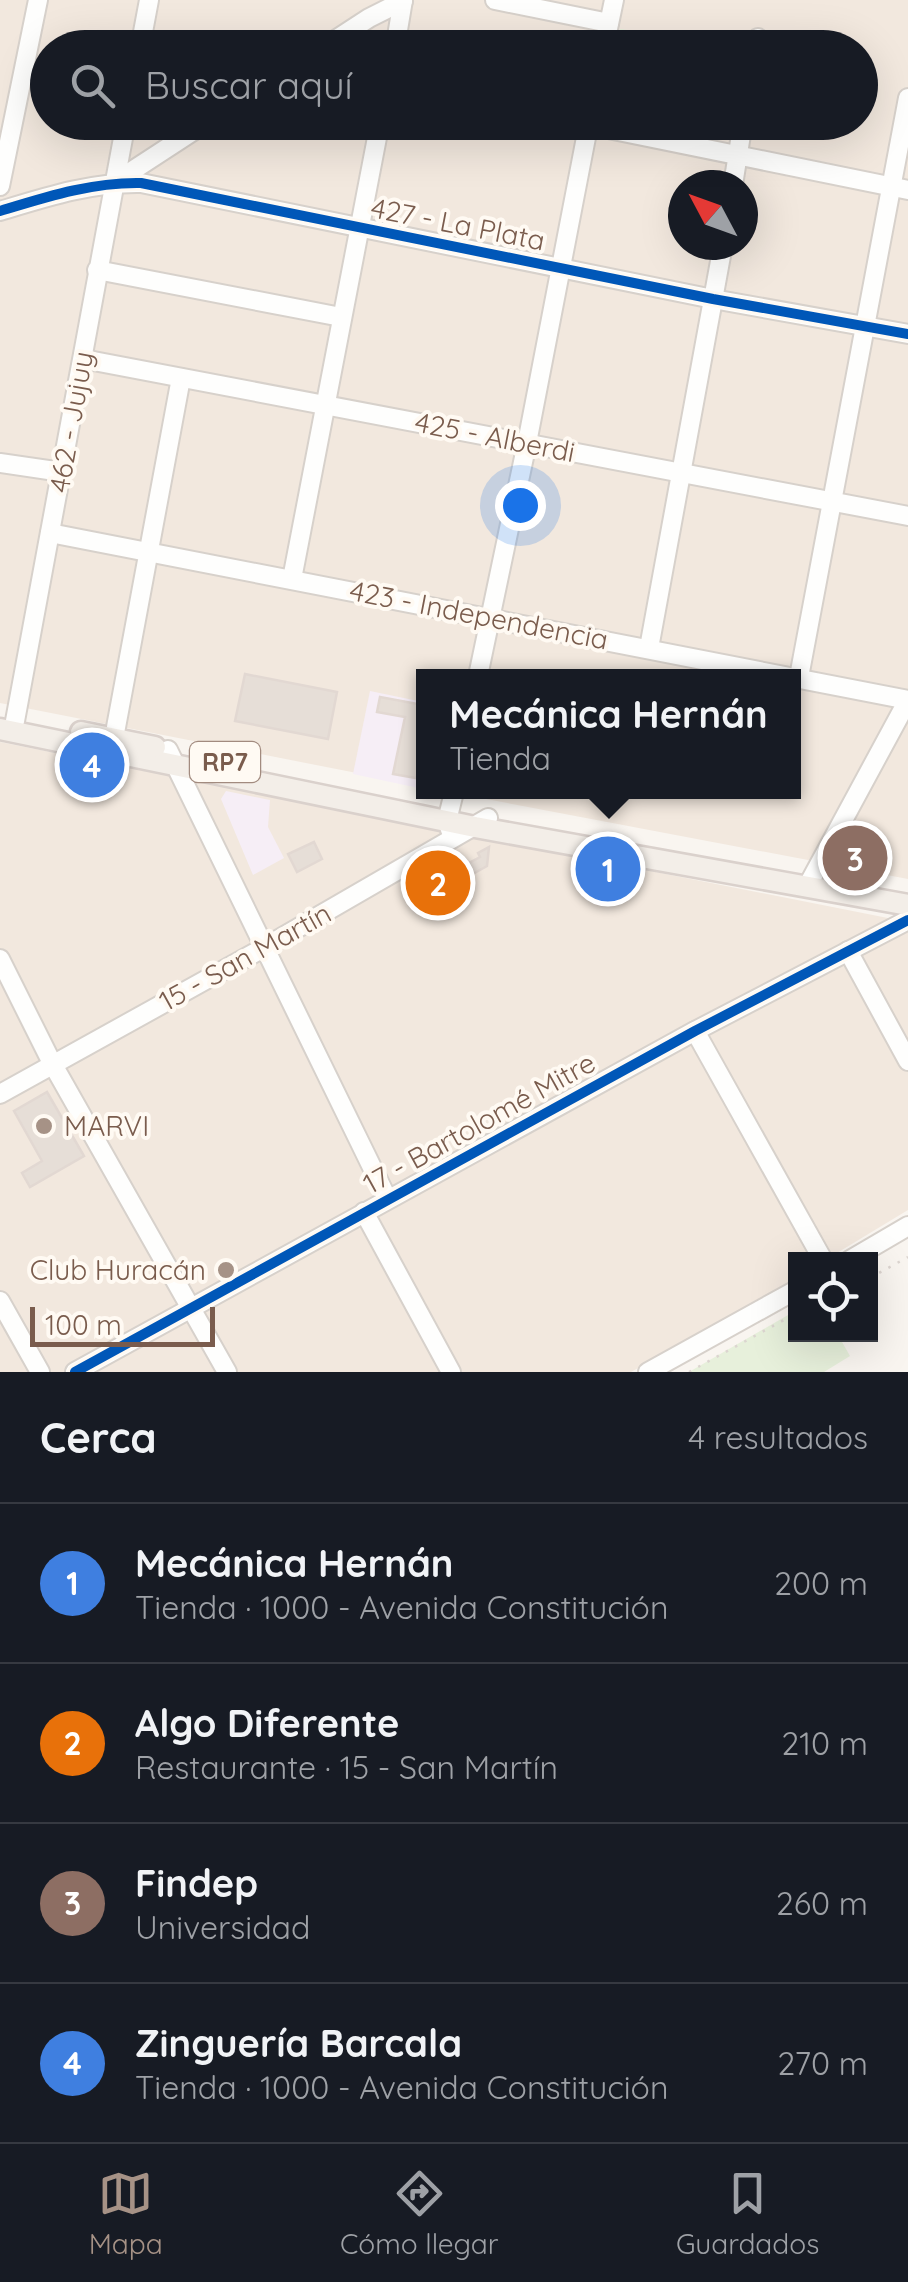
<!DOCTYPE html>
<html lang="es">
<meta charset="utf-8">
<style>
body{margin:0;font-family:Quicksand,sans-serif;background:#20242c;color:#f1f3f6}
.controls{position:absolute;right:30px;bottom:30px;display:grid;overflow:hidden;border-radius:0px;box-shadow:0 10px 40px #0002}
.controls button{width:90px;height:90px;display:grid;place-items:center;padding:0;border:0;border-bottom:2px solid #363941;background:#171b24;color:#f1f3f6;font:50px sans-serif}
.compass{position:absolute;left:668px;top:170px;width:90px;height:90px;border-radius:50%;background:#171b24;box-shadow:0 10px 40px #0002;rotate:311deg}
.scale{position:absolute;left:30px;bottom:25px;width:185px;box-sizing:border-box;padding-left:10px;border:5px solid #7a5c4d;border-top:0;font-size:28px;line-height:35px;white-space:nowrap;color:#7a5c4d;-webkit-text-stroke:8px #fffaf3;paint-order:stroke}
.you{position:absolute;left:520px;top:505px;width:35px;height:35px;margin:-25px;border:8px solid #fff;border-radius:50%;background:#1a73e8;box-shadow:0 0 0 15px #1a73e833}
.badge{display:grid;place-items:center;width:65px;height:65px;border-radius:50%;background:#a69286;color:#fff;font-size:32px;font-weight:700}
.pin{position:absolute;translate:-50% -50%;border:5px solid #fff;box-shadow:0 2px 10px #0006}
.popup{position:absolute;left:416px;top:669px;width:385px;height:130px;box-sizing:border-box;display:grid;place-content:center;border-radius:0px;background:#171b24;filter:drop-shadow(0 2px 8px #0005);font-size:32px;white-space:nowrap;color:#9ea1a6}
.popup b{font-size:38px;color:#f1f3f6}
.popup::after{content:'';position:absolute;left:50%;top:100%;margin-left:-20px;border:20px solid transparent;border-top-color:#171b24}
.list{margin:0;padding:0;list-style:none}
h2{display:flex;justify-content:space-between;align-items:center;height:130px;margin:0;padding:0 40px;font-size:42px}
h2 small{font-size:32px;font-weight:400;color:#9ea1a6}
.list li{display:grid;grid-template-columns:65px 1fr auto;gap:30px;align-items:center;box-sizing:border-box;height:160px;padding:0 40px;border-top:2px solid #363941}
.list b{display:block;font-size:38px;white-space:nowrap}
.list p{margin:0;font-size:32px;white-space:nowrap;color:#9ea1a6}
.list em{font-size:32px;font-style:normal;color:#9ea1a6}
.icon{flex:none;width:55px;height:55px;fill:none;stroke:currentColor;stroke-width:2;stroke-linecap:round;stroke-linejoin:round}
.map{position:relative;flex:none;width:908px;height:1372px;overflow:hidden}
.search{position:absolute;background:#171b24;box-shadow:0 10px 40px #0002;left:30px;right:30px;top:30px;height:110px;display:flex;align-items:center;gap:25px;box-sizing:border-box;padding:0 35px;border-radius:55px;color:#9ea1a6;font-size:38px}
.sheet{height:770px;background:#171b24}
nav{display:flex;justify-content:space-around;align-items:center;box-sizing:border-box;height:140px;border-top:2px solid #363941;background:#171b24;font-size:28px;color:#9ea1a6}
nav a{display:grid;justify-items:center;gap:5px}
nav .on{color:#a69286}
.map>svg:first-child{display:block}
.residential{fill:#f2e8de;fill-rule:evenodd}
.education{fill:#f6eef6}
.green{fill:#e7f0db}
.building{fill:#e6ded7;stroke:#e2d8d2;stroke-width:2.5}
.lines{fill:none;stroke-linecap:round;stroke-linejoin:round}
.minor-casing{stroke:#d7d1cb;stroke-width:22}
.major-casing{stroke:#dad1cc;stroke-width:25}
.path{stroke:#dcd5d0;stroke-width:2.5;stroke-dasharray:2.5 8;stroke-linecap:butt}
.minor{stroke:#fefefd;stroke-width:18}
.major{stroke:#f3eee8;stroke-width:20}
.cycleway-casing{stroke:#fffaf3;stroke-width:16}
.cycleway{stroke:#0057b8;stroke-width:10}
.poi-dot{fill:#a69286;stroke:#fffaf3;stroke-width:4}
.labels{text-anchor:middle;stroke-width:8;stroke-linejoin:round;paint-order:stroke}
.shield{fill:#fffaf3;stroke:#a28b7f;stroke-width:2.5}
.shield-label{font-size:25px;font-weight:bold;fill:#7a5c4d}
.street-label{font-size:28px;fill:#7a5c4d;stroke:#fffaf3}
.poi-label{font-size:28px;fill:#7a5c4d;stroke:#fffaf3;text-anchor:start}
</style>
<div class="map">
<svg width="908" height="1372" viewBox="0 0 908 1372">
<rect width="100%" height="100%" fill="#f9f5f0"/>
<g class="residential">
<path d="M0,0H908V879L449,792H793V676H423V786L0,703ZM48,48H860V122H48ZM683,185H743V245H683Z"/>
<polygon points="0,742 908,922 908,1210 827,1259 796,1260 795,1279 631,1372 0,1372"/>
</g>
<g class="education">
<polygon points="370,691 423,702 423,789 353,774"/>
<polygon points="226,791 270,800 268,827 284,858 253,875 221,799"/>
</g>
<g class="green">
<polygon points="620,29 621,29 724,47 617,47"/>
<polygon points="795,1311 796,1334 838,1335 850,1356 824,1372 689,1372"/>
</g>
<g class="building">
<polygon points="245,674 337,692 328,739 235,721"/>
<polygon points="380,697 423,705 423,757 416,778 393,774 405,717 377,712"/>
<polygon points="314,842 322,859 297,872 288,854"/>
<polygon points="489,847 487,866 460,881 454,871 480,857 478,853"/>
<polygon points="47,1092 84,1156 30,1187 22,1173 42,1161 14,1111"/>
</g>
<g class="lines">
<g class="minor-casing">
<g id="minor">
<polyline points="495,0 609,23"/>
<polyline points="140,48 149,0"/>
<polyline points="323,48 369,18 403,1"/>
<polyline points="395,48 403,0"/>
<polyline points="604,48 614,0"/>
<polyline points="756,48 758,38"/>
<polyline points="574,122 908,190"/>
<polyline points="115,182 207,122"/>
<polyline points="733,185 743,122"/>
<polyline points="0,186 38,0"/>
<path d="M0,211C46,197 92,182 141,183L713,299L908,334"/>
<polyline points="97,270 341,317"/>
<polyline points="83,359 908,516"/>
<polyline points="0,463 62,472"/>
<polyline points="50,533 908,700"/>
<polyline points="292,579 380,122"/>
<polyline points="649,648 723,245"/>
<polyline points="478,676 527,443 589,122"/>
<polyline points="799,677 908,98"/>
<polyline points="15,721 126,122"/>
<polyline points="114,738 181,378"/>
<polyline points="168,750 387,1198"/>
<polyline points="452,835 447,821 454,792"/>
<polyline points="808,885 908,700"/>
<polyline points="848,951 908,1061"/>
<polyline points="0,959 52,1063 227,1372"/>
<polyline points="695,1031 823,1260"/>
<polyline points="0,1094 265,947 488,818"/>
<polyline points="364,1212 451,1372"/>
<polyline points="850,1260 908,1226"/>
<polyline points="0,1301 40,1372"/>
<polyline points="75,1372 695,1031 908,920"/>
<polyline points="648,1372 796,1290"/>
</g>
</g>
<g class="major-casing">
<g id="major">
<polyline points="0,729 475,827 908,905"/>
<polyline points="81,732 155,747"/>
</g>
</g>
<g class="path">
<polyline points="870,1278 908,1257"/>
<polyline points="689,1372 784,1320 796,1321"/>
</g>
<use href="#minor" class="minor"/>
<use href="#major" class="major"/>
<g class="cycleway-casing">
<g id="cycleway">
<path d="M0,211C46,197 92,182 141,183L713,299L908,334"/>
<polyline points="75,1372 695,1031 908,920"/>
</g>
</g>
<use href="#cycleway" class="cycleway"/>
</g>
<g class="poi-dot">
<circle cx="44" cy="1126" r="10"/>
<circle cx="226" cy="1270" r="10"/>
</g>
<g class="labels">
<rect class="shield" x="190" y="742" width="70" height="40" rx="8"/>
<g class="shield-label">
<text x="225" y="771">RP7</text>
</g>
<g class="street-label">
<text transform="translate(458 224) rotate(11)" y="10">427 - La Plata</text>
<text transform="translate(71 422) rotate(-80)" y="10">462 - Jujuy</text>
<text transform="translate(495 437) rotate(11)" y="10">425 - Alberdi</text>
<text transform="translate(479 615) rotate(11)" y="10">423 - Independencia</text>
<text transform="translate(245 957) rotate(-29)" y="10">15 - San Martín</text>
<text transform="translate(479 1123) rotate(-29)" y="10">17 - Bartolomé Mitre</text>
</g>
<g class="poi-label">
<text x="64" y="1136">MARVI</text>
<text x="206" y="1280" text-anchor="end">Club Huracán</text>
</g>
</g>
</svg>
<div class="controls">
<button><svg class="icon" aria-label="locate" viewBox="0 0 24 24"><circle cx="12" cy="12" r="6"/><path d="M12 2v4M12 18v4M2 12h4M18 12h4"/></svg></button>
</div>
<svg class="compass" viewBox="-18 -18 36 36"><path d="M0-13l5 13h-10z" fill="#e53935"/><path d="M0 13l5-13h-10z" fill="#9ea1a6"/></svg>
<div class="scale">100 m</div>
<div class="you"></div>
<div class="pin badge" style="left:608px;top:869px;background:#3f7fe0">1</div>
<div class="popup"><b>Mecánica Hernán</b>Tienda</div>
<div class="pin badge" style="left:438px;top:883px;background:#e8710a">2</div>
<div class="pin badge" style="left:855px;top:858px;background:#8d6e63">3</div>
<div class="pin badge" style="left:92px;top:765px;background:#3f7fe0">4</div>
<div class="search"><svg class="icon" aria-label="search" viewBox="0 0 24 24"><circle cx="10" cy="10" r="6"/><path d="M15 15l6 6"/></svg>Buscar aquí</div>
</div>
<section class="sheet">
<h2>Cerca<small>4 resultados</small></h2>
<ul class="list">
<li><span class="badge" style="background:#3f7fe0">1</span><div><b>Mecánica Hernán</b><p>Tienda · 1000 - Avenida Constitución</p></div><em>200 m</em></li>
<li><span class="badge" style="background:#e8710a">2</span><div><b>Algo Diferente</b><p>Restaurante · 15 - San Martín</p></div><em>210 m</em></li>
<li><span class="badge" style="background:#8d6e63">3</span><div><b>Findep</b><p>Universidad</p></div><em>260 m</em></li>
<li><span class="badge" style="background:#3f7fe0">4</span><div><b>Zinguería Barcala</b><p>Tienda · 1000 - Avenida Constitución</p></div><em>270 m</em></li>
</ul>
</section>
<nav>
<a class="on"><svg class="icon" aria-label="map" viewBox="0 0 24 24"><path d="M3 6l6-2 6 2 6-2v14l-6 2-6-2-6 2zM9 4v14M15 6v14"/></svg>Mapa</a>
<a><svg class="icon" aria-label="directions" viewBox="0 0 24 24"><path d="M12 3l9 9-9 9-9-9zM9 14v-3h6M13 9l2 2-2 2"/></svg>Cómo llegar</a>
<a><svg class="icon" aria-label="saved" viewBox="0 0 24 24"><path d="M7 4h10v16l-5-4-5 4z"/></svg>Guardados</a>
</nav>
